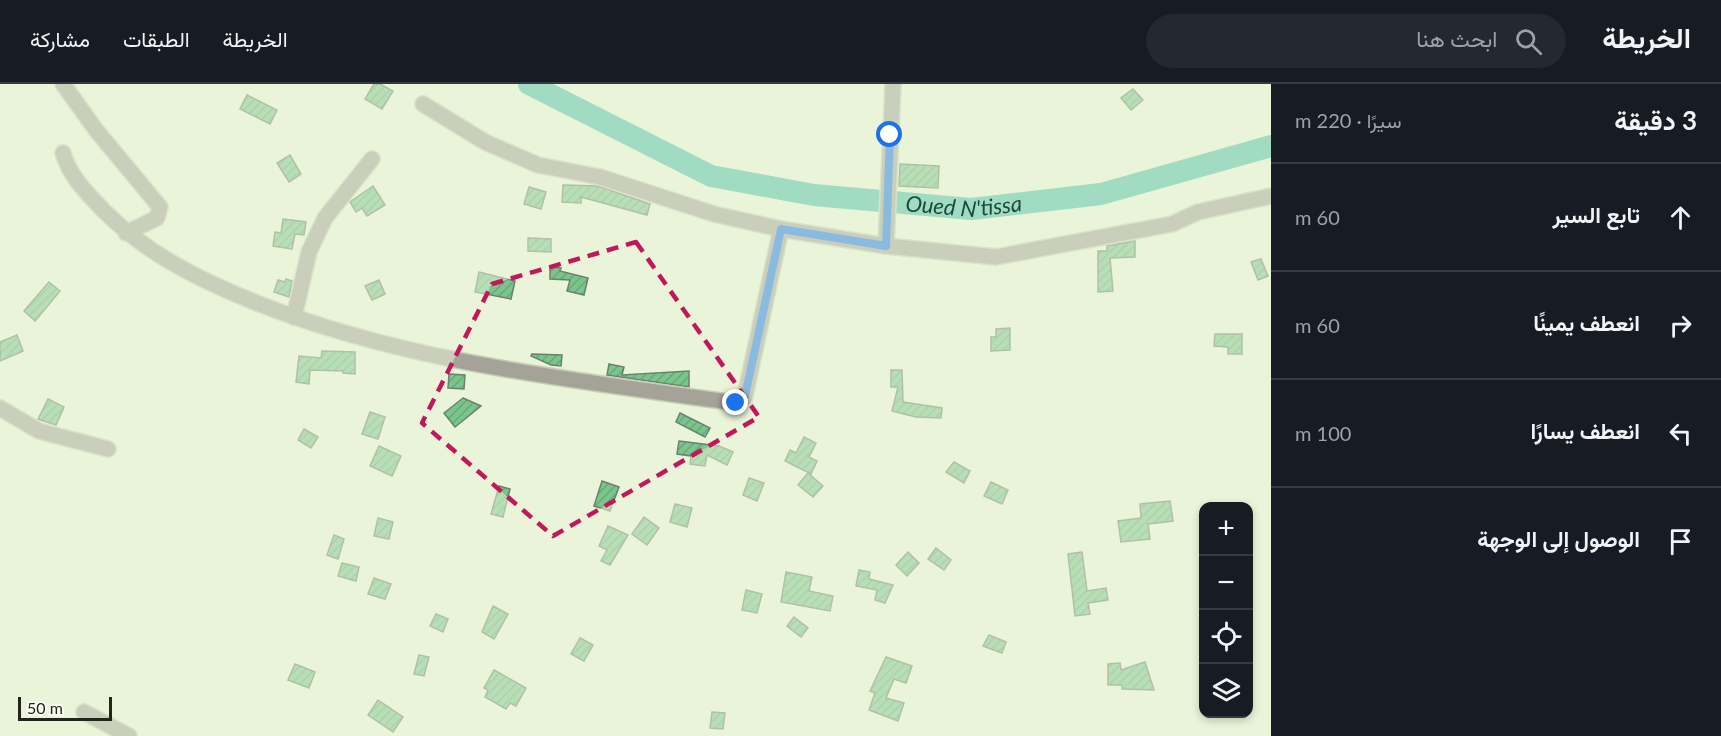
<!DOCTYPE html>
<html lang="ar">
<meta charset="utf-8">
<style>
body{margin:0;font-family:Lato,Vazirmatn,sans-serif;background:#242831;color:#f1f3f6;direction:rtl}
.controls{position:absolute;right:18px;bottom:18px;display:grid;overflow:hidden;border-radius:12px;box-shadow:0 3px 9px #0003}
.controls button{width:54px;height:54px;display:grid;place-items:center;padding:0;border:0;border-bottom:2px solid #363941;background:#171b24;color:#f1f3f6;font:30px sans-serif}
.scale{position:absolute;left:18px;bottom:15px;width:94px;box-sizing:border-box;padding-left:6px;border:3px solid #21251b;border-top:0;font-size:16px;line-height:21px;white-space:nowrap;color:#21251b;-webkit-text-stroke:4px #fafff4;paint-order:stroke}
.stop{position:absolute;width:18px;height:18px;margin:-14px;border:4px solid #1a73e8;border-radius:50%;background:#fff}
.stop.end{background:#1a73e8;border-color:#fff;box-shadow:0 2px 6px #0008}
.list{margin:0;padding:0;list-style:none}
h2{display:flex;justify-content:space-between;align-items:center;height:78px;margin:0;padding:0 24px;font-size:26px}
h2 small{font-size:20px;font-weight:400;color:#9ea1a6}
.list li{display:grid;grid-template-columns:39px 1fr auto;gap:18px;align-items:center;box-sizing:border-box;height:108px;padding:0 24px;border-top:2px solid #363941}
.list b{display:block;font-size:22px;white-space:nowrap}
.list em{font-size:20px;font-style:normal;color:#9ea1a6}
.icon{flex:none;width:33px;height:33px;fill:none;stroke:currentColor;stroke-width:2;stroke-linecap:round;stroke-linejoin:round}
.map{position:relative;flex:none;width:1271px;height:652px;overflow:hidden;direction:ltr}
header{display:flex;align-items:center;gap:36px;box-sizing:border-box;height:84px;padding:0 30px;background:#171b24;border-bottom:2px solid #363941}
header strong{font-size:28px}
nav{display:flex;gap:33px;margin-inline-start:auto;font-size:21px}
.search{width:420px;height:54px;background:#242831;display:flex;align-items:center;gap:15px;box-sizing:border-box;padding:0 21px;border-radius:33px;color:#9ea1a6;font-size:22px}
main{display:flex}
aside{flex:1;background:#171b24}
.map>svg:first-child{display:block}
.lines{fill:none;stroke-linecap:round;stroke-linejoin:round}
.river{stroke:#49bfa6;stroke-width:22}
.building{fill:url(#building-hatch);stroke:#6b816f;stroke-width:1.5}
.street-casing{stroke:#c5cfb7;stroke-width:18}
.street{stroke:#a5a397;stroke-width:15}
.route{stroke:#1a73e8;stroke-width:8}
.marked{fill:none;stroke:#c2185b;stroke-width:4.5;stroke-dasharray:12 8;stroke-linejoin:round}
.labels{text-anchor:middle;stroke-width:4.5;stroke-linejoin:round;paint-order:stroke}
.water-label{font-size:22px;font-style:italic;fill:#17493f;stroke:#fafff4}
</style>
<header>
<strong>الخريطة</strong>
<div class="search"><svg class="icon" aria-label="search" viewBox="0 0 24 24"><circle cx="10" cy="10" r="6"/><path d="M15 15l6 6"/></svg>ابحث هنا</div>
<nav><a>الخريطة</a><a>الطبقات</a><a>مشاركة</a></nav>
</header>
<main>
<aside>
<h2>3 دقيقة<small>سيرًا · 220 m</small></h2>
<ul class="list">
<li><svg class="icon" aria-label="ahead" viewBox="0 0 24 24"><path d="M12 20V5M6 11l6-6 6 6"/></svg><div><b>تابع السير</b></div><em>60 m</em></li>
<li><svg class="icon" aria-label="right" viewBox="0 0 24 24"><path d="M7 20v-9h11M14 6l5 5-5 5"/></svg><div><b>انعطف يمينًا</b></div><em>60 m</em></li>
<li><svg class="icon" aria-label="left" viewBox="0 0 24 24"><path d="M17 20v-9H6M10 6l-5 5 5 5"/></svg><div><b>انعطف يسارًا</b></div><em>100 m</em></li>
<li><svg class="icon" aria-label="arrive" viewBox="0 0 24 24"><path d="M6 21V4h12l-3 4 3 4H6"/></svg><div><b>الوصول إلى الوجهة</b></div></li>
</ul>
</aside>
<div class="map">
<svg width="1271" height="652" viewBox="0 0 1271 652">
<defs>
<pattern id="building-hatch" width="6" height="6" patternUnits="userSpaceOnUse" patternTransform="scale(1.5)"><rect width="6" height="6" fill="#79c58c"/><path d="M-1 1l2-2M0 6l6-6M5 7l2-2" fill="none" stroke="#68a978"/></pattern>
</defs>
<rect width="100%" height="100%" fill="#e9f4d9"/>
<g class="lines">
<path class="river" id="s1" d="M529,0L711,92L814,111L971,125L1101,110L1271,62"/>
</g>
<g class="building">
<polygon points="374,0 380,0 393,7 382,25 365,15"/>
<polygon points="1133,5 1143,16 1131,26 1121,14"/>
<polygon points="247,11 277,26 270,40 240,25"/>
<polygon points="290,71 301,90 289,98 277,79"/>
<polygon points="900,80 939,82 938,104 899,102"/>
<polygon points="563,101 598,102 650,120 647,131 581,113 581,119 562,118"/>
<polygon points="373,102 385,121 367,132 362,124 356,128 350,118"/>
<polygon points="529,103 546,108 541,125 524,120"/>
<polygon points="283,135 306,138 304,151 295,150 292,165 273,162 275,148 281,149"/>
<polygon points="528,154 551,155 551,168 528,167"/>
<polygon points="1135,157 1135,173 1110,174 1113,207 1098,208 1098,167 1107,167 1107,162"/>
<polygon points="1261,175 1268,192 1258,196 1251,178"/>
<polygon points="550,183 561,184 560,187 588,194 584,211 567,207 570,196 550,195"/>
<polygon points="479,188 515,197 511,215 475,208"/>
<polygon points="286,195 292,197 289,213 274,208 278,196 285,198"/>
<polygon points="379,196 385,210 372,216 365,202"/>
<polygon points="49,198 60,207 35,237 24,227"/>
<polygon points="1010,244 1010,266 991,267 991,253 996,253 996,245"/>
<polygon points="1215,250 1242,250 1242,270 1228,270 1228,263 1214,262"/>
<polygon points="17,251 23,267 0,277 0,258"/>
<polygon points="322,267 355,268 355,290 343,289 343,287 310,286 309,300 296,298 299,272 321,274"/>
<polygon points="532,270 562,271 561,282 551,281 531,272"/>
<polygon points="609,280 624,283 622,291 689,287 689,303 607,291"/>
<polygon points="891,286 902,286 903,318 942,324 941,334 916,333 892,327 898,303 891,303"/>
<polygon points="449,290 465,291 464,305 448,304"/>
<polygon points="463,314 481,322 455,343 444,329"/>
<polygon points="48,315 64,323 56,341 38,335"/>
<polygon points="370,328 385,333 378,355 362,350"/>
<polygon points="680,329 710,344 705,353 676,338"/>
<polygon points="304,345 318,353 311,364 298,356"/>
<polygon points="804,353 816,359 809,373 817,377 811,390 785,377 790,366 796,369"/>
<polygon points="679,357 719,362 733,368 727,381 707,371 705,382 690,380 691,372 677,370"/>
<polygon points="379,362 401,372 392,392 370,382"/>
<polygon points="954,378 970,387 964,399 946,388"/>
<polygon points="808,389 823,402 813,413 798,401"/>
<polygon points="749,394 764,399 757,417 743,411"/>
<polygon points="602,397 619,403 610,427 594,422"/>
<polygon points="991,398 1008,406 1002,420 984,412"/>
<polygon points="499,402 510,405 503,433 491,430"/>
<polygon points="1170,417 1173,437 1148,440 1150,455 1121,458 1118,437 1141,434 1140,420"/>
<polygon points="675,420 692,424 687,443 670,438"/>
<polygon points="644,433 659,444 647,461 632,450"/>
<polygon points="378,434 393,438 389,455 374,452"/>
<polygon points="608,442 628,451 610,481 601,477 607,466 599,462"/>
<polygon points="334,451 344,455 338,475 327,471"/>
<polygon points="936,464 951,476 944,486 928,475"/>
<polygon points="908,468 919,479 907,492 896,481"/>
<polygon points="1082,468 1087,507 1106,504 1108,516 1088,519 1090,530 1075,532 1068,470"/>
<polygon points="342,479 359,483 356,497 338,492"/>
<polygon points="859,486 870,488 869,495 893,501 885,519 875,516 877,506 856,502"/>
<polygon points="786,488 812,493 809,507 833,512 830,527 781,518"/>
<polygon points="374,494 391,500 385,515 368,510"/>
<polygon points="746,506 762,510 757,529 742,526"/>
<polygon points="493,522 508,530 494,555 482,548"/>
<polygon points="436,530 448,535 443,548 430,542"/>
<polygon points="794,533 808,544 801,553 787,542"/>
<polygon points="989,551 1006,558 1002,569 983,562"/>
<polygon points="580,554 593,561 584,577 571,570"/>
<polygon points="419,571 429,573 424,592 414,590"/>
<polygon points="886,573 912,582 906,599 894,595 886,614 904,619 898,637 869,626 875,609 870,607"/>
<polygon points="1145,578 1154,606 1122,605 1122,601 1108,601 1108,580 1120,579 1121,586"/>
<polygon points="295,580 315,588 309,604 288,596"/>
<polygon points="494,586 526,604 516,622 510,619 506,625 485,613 488,606 484,604"/>
<polygon points="378,616 403,633 393,648 368,631"/>
<polygon points="712,628 725,629 723,645 710,644"/>
</g>
<g class="lines">
<g class="street-casing">
<g id="street">
<polyline points="63,0 96,46 160,123 157,134 126,149"/>
<polyline points="423,20 485,58 538,81 600,93 714,130 781,145 886,162 996,173 1172,140 1198,128 1271,112"/>
<path d="M63,69C70,93 87,109 104,127C149,172 204,198 262,221C414,280 576,296 736,319L745,312L781,145"/>
<polyline points="886,162 893,0"/>
<polyline points="294,233 309,168 325,134 372,75"/>
<polyline points="0,324 39,347 108,365"/>
<polyline points="84,628 129,652"/>
</g>
</g>
<use href="#street" class="street"/>
</g>
<g class="lines">
<polyline class="route" points="736,319 745,312 781,145 886,162 890,51"/>
</g>
<path d="M0 0H1271V652H0ZM636,158L759,333L553,452L422,339L492,200Z" fill="#e9f4d9" fill-opacity=".55" fill-rule="evenodd"/>
<path class="marked" d="M636,158L759,333L553,452L422,339L492,200Z"/>
<g class="labels">
<g class="water-label">
<text dy="8" stroke="none"><textPath href="#s1" startOffset="459">Oued N'tissa</textPath></text>
</g>
</g>
</svg>
<div class="controls">
<button>+</button>
<button>−</button>
<button><svg class="icon" aria-label="locate" viewBox="0 0 24 24"><circle cx="12" cy="12" r="6"/><path d="M12 2v4M12 18v4M2 12h4M18 12h4"/></svg></button>
<button><svg class="icon" aria-label="layers" viewBox="0 0 24 24"><path d="M12 4l9 5-9 5-9-5zM3 14l9 5 9-5"/></svg></button>
</div>
<div class="scale">50 m</div>
<div class="stop" style="left:890px;top:51px"></div>
<div class="stop end" style="left:736px;top:319px"></div>
</div>
</main>
